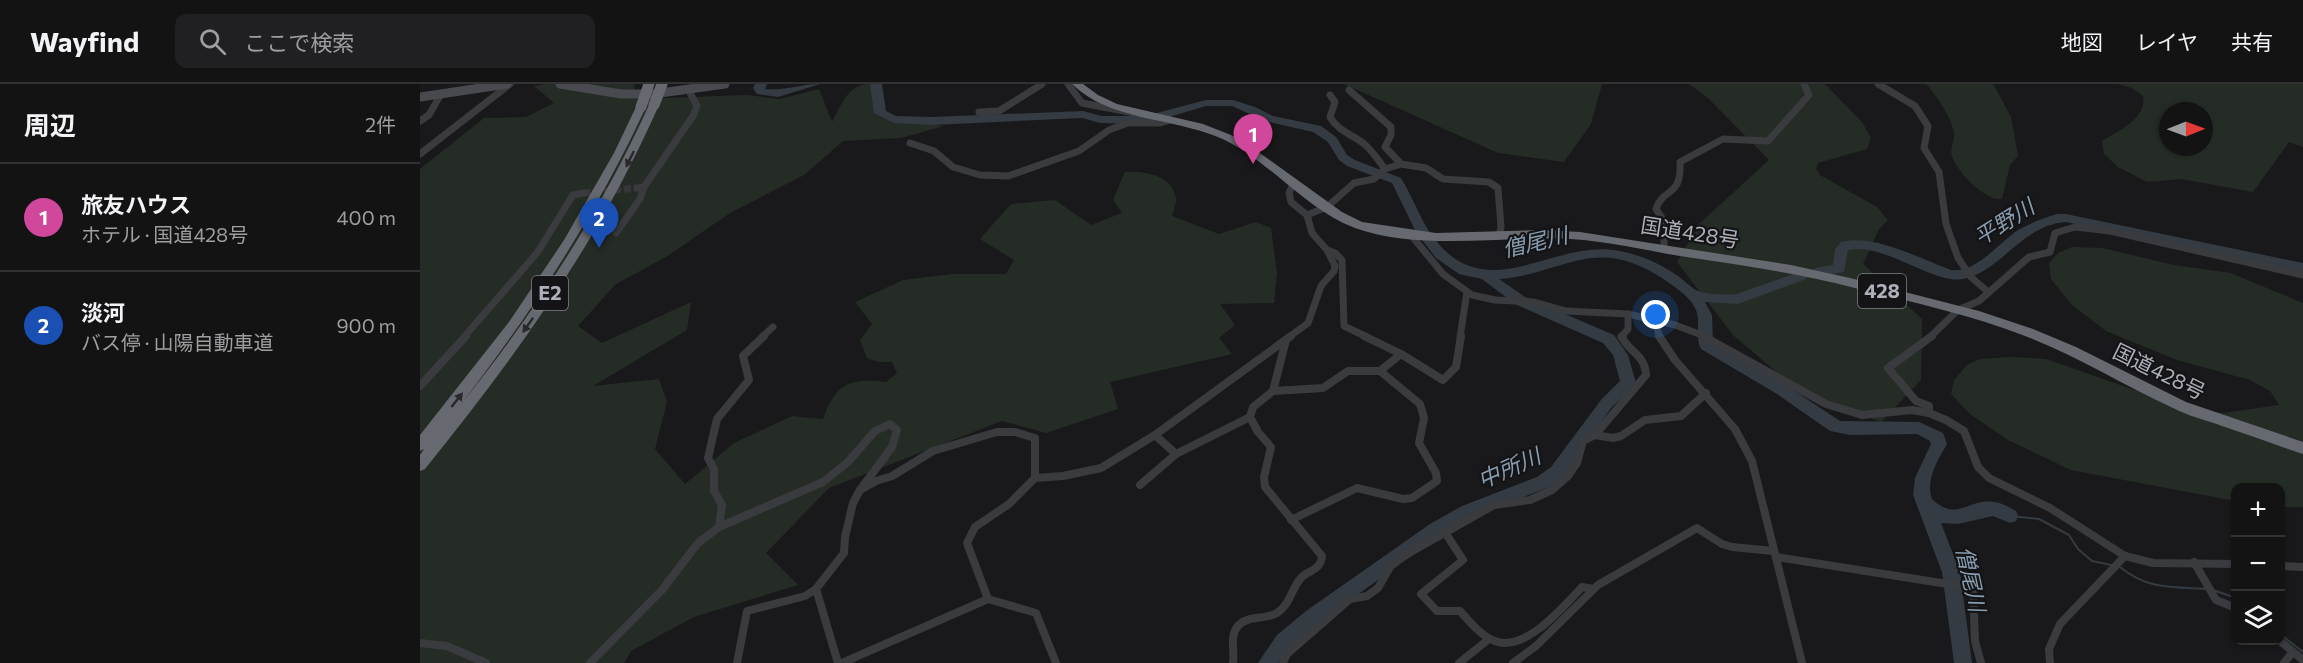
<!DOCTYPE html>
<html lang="ja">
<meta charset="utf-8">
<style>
body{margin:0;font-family:Commissioner,"Noto Sans JP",sans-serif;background:#202022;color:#f1f3f6}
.controls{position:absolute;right:18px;bottom:18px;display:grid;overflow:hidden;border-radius:12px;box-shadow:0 2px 4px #0004}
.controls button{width:54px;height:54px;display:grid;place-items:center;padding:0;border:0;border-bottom:2px solid #323234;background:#131314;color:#f1f3f6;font:30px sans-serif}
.compass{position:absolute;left:1739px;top:18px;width:54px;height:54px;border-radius:50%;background:#131314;box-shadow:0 2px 4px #0004;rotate:89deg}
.you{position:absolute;left:1236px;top:231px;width:21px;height:21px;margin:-15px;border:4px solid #fff;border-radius:50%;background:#1a73e8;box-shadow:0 0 0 9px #1a73e833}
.badge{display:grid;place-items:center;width:39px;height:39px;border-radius:50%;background:#d93025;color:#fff;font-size:20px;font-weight:700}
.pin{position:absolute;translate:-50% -50px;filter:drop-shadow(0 2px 3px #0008)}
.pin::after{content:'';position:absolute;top:32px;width:21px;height:18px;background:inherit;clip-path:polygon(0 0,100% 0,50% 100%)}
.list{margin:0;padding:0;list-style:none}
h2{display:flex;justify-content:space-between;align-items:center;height:78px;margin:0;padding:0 24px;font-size:26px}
h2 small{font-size:20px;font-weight:400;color:#9d9ea0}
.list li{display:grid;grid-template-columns:39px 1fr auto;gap:18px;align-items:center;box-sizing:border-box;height:108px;padding:0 24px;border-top:2px solid #323234}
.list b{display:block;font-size:22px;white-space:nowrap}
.list p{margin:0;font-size:20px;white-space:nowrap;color:#9d9ea0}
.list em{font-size:20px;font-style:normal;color:#9d9ea0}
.icon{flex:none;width:33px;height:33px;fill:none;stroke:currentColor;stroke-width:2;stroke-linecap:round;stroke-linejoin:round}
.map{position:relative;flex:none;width:1883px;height:579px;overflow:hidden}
header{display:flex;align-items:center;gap:36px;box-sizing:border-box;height:84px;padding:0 30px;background:#131314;border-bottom:2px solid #323234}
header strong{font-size:28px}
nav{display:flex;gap:33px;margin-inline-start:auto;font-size:21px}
.search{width:420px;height:54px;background:#202022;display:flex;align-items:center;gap:15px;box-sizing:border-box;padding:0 21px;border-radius:12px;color:#9d9ea0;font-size:22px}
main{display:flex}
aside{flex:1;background:#131314}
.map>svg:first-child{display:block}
.green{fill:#252c26;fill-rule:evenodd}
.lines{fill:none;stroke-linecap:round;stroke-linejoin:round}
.stream{stroke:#343b42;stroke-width:2}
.river{fill:#343b42;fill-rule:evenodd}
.street-tunnel{stroke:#37373b;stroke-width:7;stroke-dasharray:7 3;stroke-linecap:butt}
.street-far1{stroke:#3a3b3f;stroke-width:7}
.street{stroke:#3a3b3f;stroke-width:8}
.secondary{stroke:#494a4f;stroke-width:9}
.highway{fill:#676970;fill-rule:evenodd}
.highway-bridge{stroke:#676970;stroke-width:11}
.oneway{fill:#29292c}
.labels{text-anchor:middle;stroke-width:4.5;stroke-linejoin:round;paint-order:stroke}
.shield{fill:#141416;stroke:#7f8188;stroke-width:1.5}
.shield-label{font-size:20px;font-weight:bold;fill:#adb0b9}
.street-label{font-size:21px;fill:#adb0b9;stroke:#141416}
.water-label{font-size:22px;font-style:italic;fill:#889caf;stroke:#141416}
</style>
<header>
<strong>Wayfind</strong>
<div class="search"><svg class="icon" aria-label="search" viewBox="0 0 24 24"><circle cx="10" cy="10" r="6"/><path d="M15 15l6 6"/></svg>ここで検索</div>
<nav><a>地図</a><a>レイヤ</a><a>共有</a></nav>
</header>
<main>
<aside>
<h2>周辺<small>2件</small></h2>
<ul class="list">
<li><span class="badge" style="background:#d1479c">1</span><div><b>旅友ハウス</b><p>ホテル · 国道428号</p></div><em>400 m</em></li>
<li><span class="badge" style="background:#1a4fb4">2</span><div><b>淡河</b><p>バス停 · 山陽自動車道</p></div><em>900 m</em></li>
</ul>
</aside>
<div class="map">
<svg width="1883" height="579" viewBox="0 0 1883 579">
<rect width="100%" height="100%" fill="#19191b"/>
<g class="green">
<path d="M125,0H214L217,15L326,11L360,15L399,5L412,38C421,22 428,0 449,0L467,33L524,42L481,54L423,57L384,91L310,129L246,173L196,200L158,242L182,259L271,218L267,246L173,302L239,295L247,318L235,365L265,400L314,359L372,332L403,335C416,299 429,294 466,298L477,289L472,278H459L447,274L440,256L452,240L435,218L483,196L532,190H586L594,176L560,155L591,120L635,116L671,141L702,129L693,116L705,88C724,87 752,91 756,114C757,119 753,127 752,132L799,150L836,138L851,144L857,189L854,219L800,220L815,241L799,254L812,270L690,298L698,325L626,349L582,337L409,404L346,469L378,501L274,533L211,567L204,579H0V85L64,34L106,33L134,19L114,2Z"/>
<polygon points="924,0 1182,0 1171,40 1144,78 1078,69"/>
<polygon points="1269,0 1405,0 1442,38 1451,54 1447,65 1398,79 1396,85 1400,91 1457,123 1468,136 1459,145 1443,180 1502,235 1501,296 1461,338 1380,308 1313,251 1257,178 1279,140 1349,76 1288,14"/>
<path d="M1506,0H1573L1575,3L1591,33L1598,72L1590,81L1582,115C1566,118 1536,87 1532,72C1529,65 1535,57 1534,49C1531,33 1517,12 1506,0Z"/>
<path d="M1698,0H1883V63L1869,58L1833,108L1761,95L1727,98L1698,83L1684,70L1682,57C1698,47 1727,35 1723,12L1712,4ZM1748,27H1784V63H1748Z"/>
<polygon points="1652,163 1682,164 1754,181 1811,189 1883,219 1883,423 1861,423 1860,404 1816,404 1815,417 1651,386 1588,356 1550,330 1531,310 1534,296 1547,281 1560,275 1591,273 1626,275 1769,325 1804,329 1859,321 1850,307 1830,296 1757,276 1686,247 1651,220 1631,195 1629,179 1638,169"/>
</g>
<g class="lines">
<g class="stream">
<polyline points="1590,432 1619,435 1649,451 1658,465 1672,477 1691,481"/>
<path d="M1700,483C1728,506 1753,503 1787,505"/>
<polyline points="1793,506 1816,514"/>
<polyline points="1860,550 1883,568"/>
</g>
<g class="river">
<path d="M335,0H347L345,5C364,7 381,0 400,0L358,13L337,10L333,4Z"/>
<path d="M450,0H462L466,27L476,32L512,33L663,27L681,32H725L786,16H813L835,23L853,32L901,42L916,53L927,71L935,76L981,94C994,115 1001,139 1017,158C1070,222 1135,154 1200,167C1221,171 1241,180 1258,192C1264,196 1270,203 1276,206C1286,211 1306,211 1317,210L1376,189H1386L1388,192L1386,195L1318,220L1285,218L1292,231L1293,258L1367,302L1420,337L1499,338L1523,349L1527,360C1518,376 1505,396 1512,415C1537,439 1548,414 1574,418C1582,419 1589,423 1596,427L1598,432L1596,437L1590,439L1573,432L1538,440L1521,439L1540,488L1552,579H1534L1522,488L1493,411L1495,394L1511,360L1510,357L1497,350L1430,351L1410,347L1357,310L1281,265C1274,253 1282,237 1275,224C1269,211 1253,202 1242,194C1173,150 1145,190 1079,195L1105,213L1194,251L1208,271L1216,299L1213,303L1191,324L1143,393L1129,403L1054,432L1022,450L898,539L871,563L858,579H838L857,551L886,527L1010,440L1042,422L1117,393L1131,383L1181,316L1200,297L1193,271L1183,259L1095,220L1062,195L1039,190L1016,174L996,148L972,99L927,82L919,76L908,58L893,48L845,37L812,22H786L725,40L680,39L662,34L512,41L474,39L454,29Z"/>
<path d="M1637,130H1646L1883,179V189L1646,138C1601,141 1581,188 1543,195C1514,201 1464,158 1428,166L1424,188L1400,192L1393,187L1395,184L1413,181L1415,165L1421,158C1453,149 1501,175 1531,186C1555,190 1579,159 1598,146C1611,139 1623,134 1637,130Z"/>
</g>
<polyline class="street-tunnel" points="164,109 217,104"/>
<g class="street-far1">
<polyline points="648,0 662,19 714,29"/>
<polyline points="1458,0 1495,22 1508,42 1504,64 1519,88 1526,140 1538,174 1551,193 1568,208"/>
<polyline points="929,6 971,43 971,51 965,63 981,80 1006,84 1023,95 1069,98 1078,104 1081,143 1079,152"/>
<path d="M910,11L915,18L910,33C918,47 931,50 943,59C952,66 958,76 965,85"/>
<polyline points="559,28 579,27 622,0"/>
<polyline points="0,37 9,31 21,10"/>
<polyline points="490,59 514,67 533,83 560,91 588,92 659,67 689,46 708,39 739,39 750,36"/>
<polyline points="0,70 90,0"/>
<polyline points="217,104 224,103 273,32 277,22 269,7"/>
<polyline points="887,131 907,123 934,99 954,95 965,85 981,80"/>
<polyline points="196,149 220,115 224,103"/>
<polyline points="991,151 1023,190 1052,211 1075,216 1114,218 1146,227 1208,230 1255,241 1287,253"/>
<path d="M1244,164V153L1250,146L1236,125C1243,103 1262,114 1260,78L1303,55L1348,57L1389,11L1384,0"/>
<polyline points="907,166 915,169 922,176 924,242 947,253"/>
<polyline points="1234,236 1240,253"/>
<polyline points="44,253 117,169 153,111 164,109"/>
<polyline points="342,253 353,243"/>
<polyline points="869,253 888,239 901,202 914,187 915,182 907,166 892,149 887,131 871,118 869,109 874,98"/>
<polyline points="1040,253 1047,208"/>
<polyline points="1201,253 1208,245 1208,230"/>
<polyline points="1510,253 1538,226 1559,217 1609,173 1630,168 1635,149 1655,143 1690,147 1883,191"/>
</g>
<g class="street">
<polyline points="1239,252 1255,276 1315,345 1332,377 1382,579"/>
<polyline points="1283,252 1406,320 1442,331 1492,326 1509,329 1526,336 1544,347 1558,383 1569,394 1630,424 1705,472 1733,479 1816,480"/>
<polyline points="981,270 1023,296 1036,283 1041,252"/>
<polyline points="0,302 46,252"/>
<polyline points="853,307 903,304 928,287 960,287"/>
<polyline points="1509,329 1509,322 1496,317 1468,284 1512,252"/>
<polyline points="735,351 756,370"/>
<polyline points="1175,351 1193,354 1201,352 1225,336 1261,332 1286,309"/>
<polyline points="720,401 756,370 830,333"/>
<polyline points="871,436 937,404 983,415 992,414 1017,397 1016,389 999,359 1004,334 1000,320 960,287 981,270 944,252"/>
<polyline points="299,443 302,421 294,407 294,385 288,374 297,335 329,296 323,272 344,252"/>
<path d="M1026,450L1043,476L1001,510L1017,527H1040C1050,538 1061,552 1075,557C1105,569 1144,522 1162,503L1173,505"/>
<polyline points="1356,473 1553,504 1555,557 1561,579"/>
<polyline points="1774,478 1796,516 1816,524"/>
<polyline points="1860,482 1883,483"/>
<polyline points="396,505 418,579"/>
<polyline points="1859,556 1883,576"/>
<polyline points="0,559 27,562 66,579"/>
<polyline points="170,579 242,506 278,459 299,443 403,398 428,378 455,347 470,340 477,346 472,363 440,406 456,397 472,392 513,367 577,348 595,348 615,354 615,394"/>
<polyline points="317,579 327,527 385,512 396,505 424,469 425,453 433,419 440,406"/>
<polyline points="422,579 568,515"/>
<polyline points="636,579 616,529 568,515 547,459 555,443 589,420 615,394 643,392 681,384 735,351 871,252"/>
<path d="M813,579C815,567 809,552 818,542C827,531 845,536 857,529C870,521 871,505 881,494C889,486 901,486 902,472L845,403L844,393L851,363L838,348L830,333L833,323L853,307L866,256"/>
<path d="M863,579L867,570L930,515L947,512L958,504L973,478L1074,421L1110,416L1132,406L1148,392L1157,379L1163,357L1175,351L1226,291C1225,269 1206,267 1202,252"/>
<polyline points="1039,579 1069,555"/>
<polyline points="1093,579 1116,562 1178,501 1277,444 1302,460 1312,463 1354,467"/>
<polyline points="1630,579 1629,565 1640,540 1705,472"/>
<polyline points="1864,579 1873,568"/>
</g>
<g class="secondary">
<polyline points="140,0 201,10 233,10 305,0"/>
<polyline points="0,13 87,0"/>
</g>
<g class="highway">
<path d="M652,0H663L678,11L697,20L783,40L811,51L837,67L922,128L942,138L1016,149L1123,146L1160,148L1371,181L1430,194L1559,227L1613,245L1656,263L1766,318L1883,358V370C1856,361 1829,351 1802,342C1786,336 1768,332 1753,324C1703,301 1657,272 1605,252C1551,231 1492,218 1435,204C1378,189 1319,181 1260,172C1224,166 1187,157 1150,155C1083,152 998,167 935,144C884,125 848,74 798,53C752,34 688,36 652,0Z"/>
<path d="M234,18L239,21C178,159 99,268 5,385L0,387V371L4,365L0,367V351L89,238L144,156L194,69L216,23L217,21H225L226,23C176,131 112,228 39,323C116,226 178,133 229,21Z"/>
</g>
<g class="highway-bridge">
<polyline points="234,21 242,0"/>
<polyline points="221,23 229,0"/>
</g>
</g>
<defs><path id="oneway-solid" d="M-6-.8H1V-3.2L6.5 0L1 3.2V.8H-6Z" transform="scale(1.5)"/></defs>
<g class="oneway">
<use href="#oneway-solid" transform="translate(210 75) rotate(116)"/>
<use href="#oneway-solid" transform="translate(108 241) rotate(125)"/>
<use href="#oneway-solid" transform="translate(37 316) rotate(-52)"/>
</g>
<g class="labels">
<g class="shield">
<rect x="1438" y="190" width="48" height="34" rx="4.5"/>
<rect x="112" y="192" width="36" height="34" rx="4.5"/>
</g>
<g class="shield-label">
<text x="1462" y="214">428</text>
<text x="130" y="216">E2</text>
</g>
<g class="street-label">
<text transform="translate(1270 149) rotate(9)" y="7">国道428号</text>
<text transform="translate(1739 288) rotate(26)" y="7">国道428号</text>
</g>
<g class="water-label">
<text transform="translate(1584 138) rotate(-32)" y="8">平野川</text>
<text transform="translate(1115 158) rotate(-13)" y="8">僧尾川</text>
<text transform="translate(1089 384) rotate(-24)" y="8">中所川</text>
<text transform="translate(1551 495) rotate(78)" y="8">僧尾川</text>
</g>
</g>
</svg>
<div class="controls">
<button>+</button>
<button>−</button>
<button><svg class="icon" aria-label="layers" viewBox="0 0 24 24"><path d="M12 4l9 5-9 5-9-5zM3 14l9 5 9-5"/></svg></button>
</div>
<svg class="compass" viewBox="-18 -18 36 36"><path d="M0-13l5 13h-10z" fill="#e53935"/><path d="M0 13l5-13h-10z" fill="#9d9ea0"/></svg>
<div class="you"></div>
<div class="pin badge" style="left:833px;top:80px;background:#d1479c">1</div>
<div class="pin badge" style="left:179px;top:164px;background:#1a4fb4">2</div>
</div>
</main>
